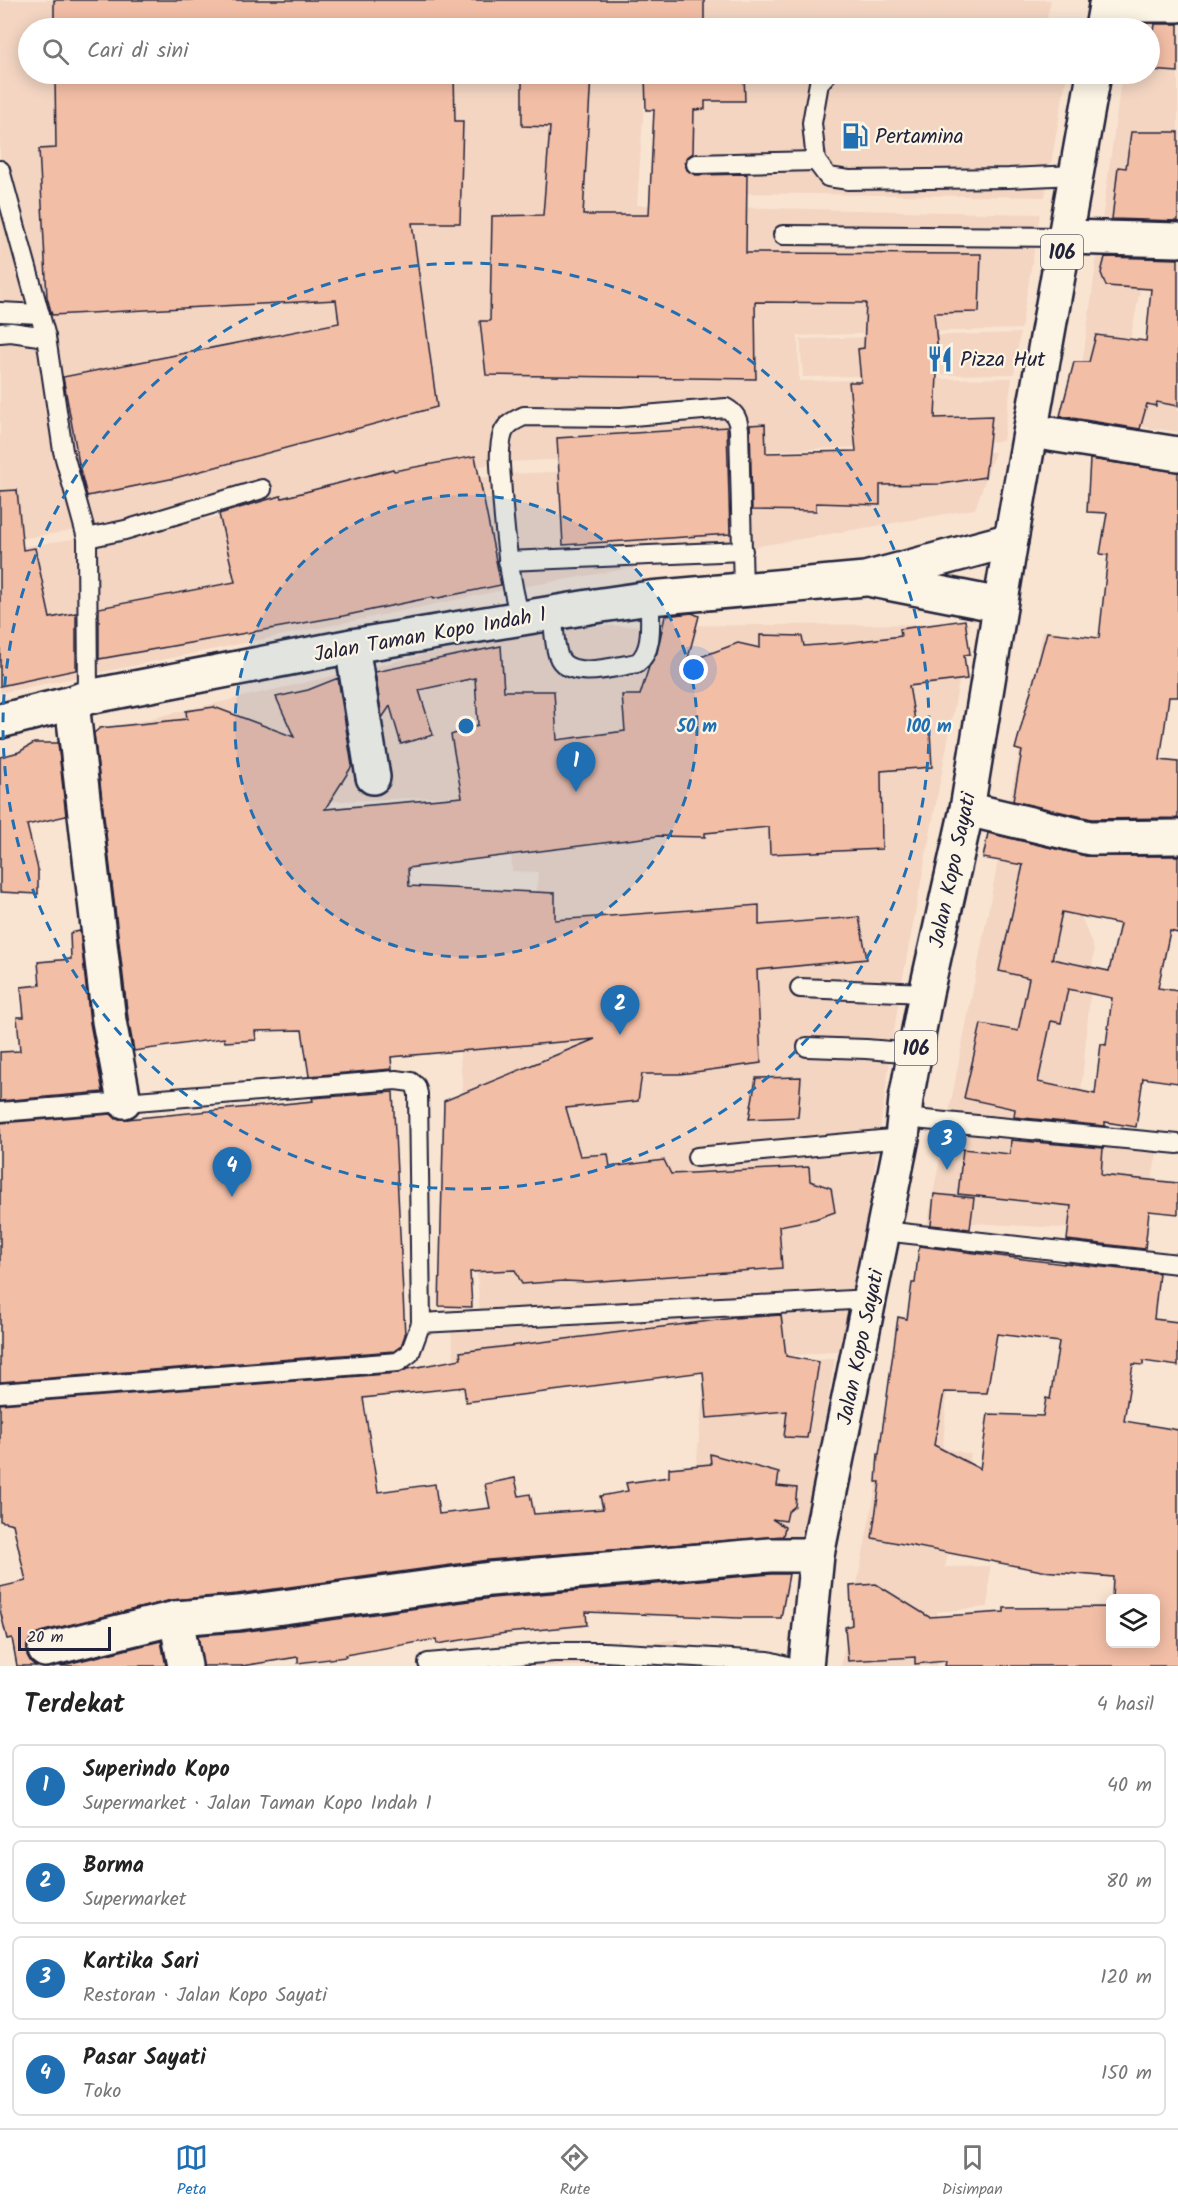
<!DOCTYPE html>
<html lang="id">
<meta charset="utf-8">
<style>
body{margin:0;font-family:Kalam,sans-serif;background:#f6f6f6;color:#222}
.controls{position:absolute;right:18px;bottom:18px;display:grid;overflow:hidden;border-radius:9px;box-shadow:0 3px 15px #0003}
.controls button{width:54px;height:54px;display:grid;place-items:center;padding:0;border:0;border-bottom:2px solid #e0e0e0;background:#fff;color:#222;font:30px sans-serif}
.scale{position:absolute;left:18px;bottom:15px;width:93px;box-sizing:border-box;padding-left:6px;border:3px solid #22223b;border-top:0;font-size:16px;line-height:21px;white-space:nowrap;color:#22223b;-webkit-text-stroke:4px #fcf5e5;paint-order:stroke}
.you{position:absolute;left:694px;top:670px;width:21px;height:21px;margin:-15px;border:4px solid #fff;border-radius:50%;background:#1a73e8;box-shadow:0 0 0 9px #1a73e833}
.badge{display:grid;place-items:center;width:39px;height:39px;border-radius:50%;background:#1f6fb2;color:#fff;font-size:20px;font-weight:700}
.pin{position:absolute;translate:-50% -50px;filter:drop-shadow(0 2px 3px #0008)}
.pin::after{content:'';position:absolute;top:32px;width:21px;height:18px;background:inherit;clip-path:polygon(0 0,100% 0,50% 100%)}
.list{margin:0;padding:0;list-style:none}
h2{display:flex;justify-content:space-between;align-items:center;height:78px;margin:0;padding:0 24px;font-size:26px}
h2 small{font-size:20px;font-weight:400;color:#767676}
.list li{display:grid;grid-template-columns:39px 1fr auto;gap:18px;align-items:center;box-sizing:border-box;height:84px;margin:0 12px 12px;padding:0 12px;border:2px solid #e0e0e0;border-radius:9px}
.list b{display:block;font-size:22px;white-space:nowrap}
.list p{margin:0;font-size:20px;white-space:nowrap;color:#767676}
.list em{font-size:20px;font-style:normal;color:#767676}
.icon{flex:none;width:33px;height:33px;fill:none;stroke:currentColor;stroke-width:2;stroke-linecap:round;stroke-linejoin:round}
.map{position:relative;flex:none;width:1178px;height:1666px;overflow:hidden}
.search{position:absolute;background:#fff;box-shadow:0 3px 15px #0003;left:18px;right:18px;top:18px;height:66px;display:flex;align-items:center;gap:15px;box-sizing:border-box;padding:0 21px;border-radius:33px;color:#767676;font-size:22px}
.sheet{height:462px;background:#fff}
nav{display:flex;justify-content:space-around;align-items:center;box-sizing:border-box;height:84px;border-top:2px solid #e0e0e0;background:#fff;font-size:16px;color:#767676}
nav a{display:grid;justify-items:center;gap:3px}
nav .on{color:#1f6fb2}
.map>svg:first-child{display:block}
.built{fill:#f3d5c2}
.building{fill:#f3bea6;stroke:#22223b;stroke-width:1.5;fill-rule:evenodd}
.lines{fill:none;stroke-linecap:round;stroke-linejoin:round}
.lane-casing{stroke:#22223b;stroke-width:22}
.street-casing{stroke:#22223b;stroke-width:38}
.secondary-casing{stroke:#22223b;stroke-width:38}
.primary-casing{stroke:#22223b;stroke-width:38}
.lane{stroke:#fcf5e5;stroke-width:18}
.street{stroke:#fcf5e5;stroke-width:33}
.secondary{stroke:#fcf5e5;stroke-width:33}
.primary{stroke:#fcf5e5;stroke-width:33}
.ring{fill:none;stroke:#1f6fb2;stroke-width:3;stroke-dasharray:10 8}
.labels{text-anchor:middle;stroke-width:4.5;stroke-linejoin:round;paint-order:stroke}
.shield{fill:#fcf5e5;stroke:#63616e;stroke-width:1.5}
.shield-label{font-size:20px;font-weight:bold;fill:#22223b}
.poi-label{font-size:21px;fill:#22223b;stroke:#fcf5e5;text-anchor:start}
.street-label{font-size:21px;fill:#22223b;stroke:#fcf5e5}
.centre{fill:#1f6fb2;stroke:#fcf5e5;stroke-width:3}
.ring-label{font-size:18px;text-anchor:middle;font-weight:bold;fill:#1f6fb2;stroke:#fcf5e5;stroke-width:4.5;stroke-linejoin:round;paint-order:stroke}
</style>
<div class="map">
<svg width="1178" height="1666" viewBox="0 0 1178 1666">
<rect width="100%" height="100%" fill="#f9e4d2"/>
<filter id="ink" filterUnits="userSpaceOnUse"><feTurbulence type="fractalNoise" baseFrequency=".0167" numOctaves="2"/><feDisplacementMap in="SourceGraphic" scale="12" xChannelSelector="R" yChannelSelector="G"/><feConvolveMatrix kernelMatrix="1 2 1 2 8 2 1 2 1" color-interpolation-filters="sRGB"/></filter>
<g filter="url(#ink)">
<g class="built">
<polygon points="0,0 1051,0 1045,27 28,28 28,74 646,74 637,205 1040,214 1021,329 798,336 799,381 1012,378 1003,441 506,462 0,542"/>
<polygon points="1131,13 1178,16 1178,236 1151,236 1125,365 1155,404 1178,406 1178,432 1075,417 1122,74 1150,74 1150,28 1129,28"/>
<polygon points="656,74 1067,74 1045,197 650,192"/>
<polygon points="1020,333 1014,374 803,377 800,339"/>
<polygon points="995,452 975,509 504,590 0,693 0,550 506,474"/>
<polygon points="970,624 899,998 848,1350 458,1391 451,1332 481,1327 457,1018 529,1007 538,872 512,871 509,794 108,811 105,729 548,626"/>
<polygon points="1043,630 1134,647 1089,815 1065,873 1094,950 1078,1126 1158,1147 1140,1245 1062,1228 956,1222 952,1323 943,1448 971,1454 945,1567 990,1566 988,1607 937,1612 937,1666 841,1666"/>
<polygon points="835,1358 804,1545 689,1543 705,1373"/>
<polygon points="678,1639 680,1666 495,1666"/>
</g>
<g class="building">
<polygon points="54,0 704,0 704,23 583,23 584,28 54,28"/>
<polygon points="1155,24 1178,24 1178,72 1149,70"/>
<polygon points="55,74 454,74 455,121 463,121 460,223 412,223 437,407 175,478 87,496 80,469 63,377 339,323 336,300 52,315 47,297 39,149 56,148"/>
<polygon points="645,74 744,74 745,101 705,101 705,109 694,110 693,153 686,158 685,164 687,170 696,175 747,174 746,253 981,254 979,312 934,313 938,353 935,418 992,416 985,477 942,484 880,485 880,505 816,503 816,511 752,510 750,425 765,424 766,453 856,451 849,382 861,382 858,349 864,348 866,303 755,302 756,379 486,375 480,321 490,321 492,216 543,215 550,127 522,126 522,75 591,75 583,215 649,215 654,110 646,110"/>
<polygon points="1131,132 1178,132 1178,221 1112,219 1118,167 1126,168"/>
<polygon points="1105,257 1178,259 1178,406 1157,402 1156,406 1147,404 1140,429 1060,416 1074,362 1089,362 1096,335 1146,341 1151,289 1106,286 1101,273"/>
<polygon points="727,427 730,534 563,545 557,438"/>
<polygon points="475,456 501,585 433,599 433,597 343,616 99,659 99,608 235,582 219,514 266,500 281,496 282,498 393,469 394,471"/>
<polygon points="1090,459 1178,472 1178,697 1169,697 1160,760 1178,762 1178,818 1092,819 1013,801 1022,751 1015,749 1047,632 1099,638 1108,555 1100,554 1107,513 1087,512"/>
<polygon points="17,490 23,550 35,548 50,618 76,613 76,670 0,686 0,491"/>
<polygon points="692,613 699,616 687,662 738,643 760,648 760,635 802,636 804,646 845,643 901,636 900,629 965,620 970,654 964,655 967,679 909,686 917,732 930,731 932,767 881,771 882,849 770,854 769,827 705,833 705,837 658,836 408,868 409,886 555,893 555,920 759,905 759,925 859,917 867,959 757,970 761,1063 680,1074 642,1074 638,1101 566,1108 580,1156 608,1154 610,1167 664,1160 671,1174 809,1167 810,1181 831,1188 835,1212 815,1219 779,1226 782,1268 587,1282 564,1281 522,1284 515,1270 470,1272 472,1307 439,1306 444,1101 595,1039 391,1057 392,1069 309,1076 302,1030 255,1031 256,1040 225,1042 224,1038 134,1051 128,1018 94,733 100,728 187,719 186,711 214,707 294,737 276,697 308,690 338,678 352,766 325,809 462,797 451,735 478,725 475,678 419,690 433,735 401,744 390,706 382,718 375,672 501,646 504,691 554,691 557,740 625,731 622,695 640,695 649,667 657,653 665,616"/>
<polygon points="34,743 58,743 66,816 27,825 38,869 38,894 0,892 0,757 19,752"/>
<path d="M988,833L1086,856H1178V933L1170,931L1158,988L1178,991V1083L1143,1078L1136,1127L1105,1122V1126L1014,1117L1015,1109L964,1098L981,1024L1018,1031L1029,978L999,971L1023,865L983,858ZM1062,912L1120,924L1109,971L1052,959ZM1068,989L1112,998L1106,1045L1101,1044L1095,1094L1038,1082L1051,1021L1061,1023Z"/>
<polygon points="80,931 90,1023 103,1092 0,1101 0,1052 20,1051 17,1017 24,1017 21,987 40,985 38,962 71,959 70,933"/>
<polygon points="801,1077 798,1117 749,1119 756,1078"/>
<polygon points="393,1092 405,1335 401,1346 394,1351 0,1382 0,1123 111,1114 116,1119 127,1119 313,1101 312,1098"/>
<polygon points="1011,1140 1103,1148 1101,1175 1178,1183 1178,1214 1149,1211 1145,1249 1067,1240 1071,1206 958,1194 963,1149 1010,1154"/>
<polygon points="934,1194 974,1198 970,1229 931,1225"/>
<path d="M919,1246L1064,1264V1263L1159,1273L1154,1319L1178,1322V1366L1143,1361V1365L1133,1364L1124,1421L1178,1430V1666H945L946,1661L915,1664V1657L848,1661L845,1627L852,1625L850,1586L876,1584L929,1617L1004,1612V1608L1110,1607V1644H1155V1599H1112L1113,1577L1042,1571L872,1538L880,1482H876L878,1454H879L898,1317L907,1319L912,1283H915ZM997,1334L1059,1342L1050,1399L1046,1398L1043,1416L988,1414L980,1469L934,1445L944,1392L987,1393Z"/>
<polygon points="781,1315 786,1356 819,1362 807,1438 784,1437 787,1411 707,1418 703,1372 466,1402 464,1387 363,1398 378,1492 435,1484 439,1514 490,1508 485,1484 515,1478 519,1496 530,1494 534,1514 603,1509 600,1496 628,1491 626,1483 669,1477 669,1468 711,1464 710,1454 779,1473 777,1486 797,1488 795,1506 788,1512 786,1521 772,1519 785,1527 783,1536 488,1560 237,1594 172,1600 40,1632 32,1637 27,1645 27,1655 31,1662 36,1666 17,1666 12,1638 7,1639 0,1610 0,1587 26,1581 13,1524 0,1521 0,1404 399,1373 407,1369 461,1359 460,1352 734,1318"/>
<polygon points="771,1574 789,1574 781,1618 739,1618 586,1612 587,1625 506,1633 437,1644 436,1639 345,1655 346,1657 298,1663 298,1657 242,1666 203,1666 198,1635 241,1632 492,1598"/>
<polygon points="161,1641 166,1666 59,1666"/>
</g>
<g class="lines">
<g class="lane-casing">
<g id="lane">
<polyline points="827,74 819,83 812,123 816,161 828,177 849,180 1009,178 1075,175"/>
<polyline points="696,164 816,161"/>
<polyline points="0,170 46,337 63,451 87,538 88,697"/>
<polyline points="783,235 1065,237"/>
<polyline points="0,312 40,314"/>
<polyline points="0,333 11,332 46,337"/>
<polyline points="87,538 125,530 262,489"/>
<polyline points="508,561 743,551"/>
<path d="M552,613C554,626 554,642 558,655C567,682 618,666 637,663C655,650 649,619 650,598"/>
<path d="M520,618C509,577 505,536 502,493C501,473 497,452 503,433C507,423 516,420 524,416L621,417L726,408C735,413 738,419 739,429L743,590"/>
<polyline points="800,988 926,993"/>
<polyline points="807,1047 866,1049 915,1053"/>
<polyline points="0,1112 396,1080 411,1082 416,1086 418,1094 421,1323 410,1353 398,1362 0,1393"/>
<polyline points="904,1118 1178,1144"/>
<polyline points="697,1157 902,1138"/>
<polyline points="884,1231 1178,1264"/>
<polyline points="421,1323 870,1299"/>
<polyline points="428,1663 554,1652 604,1652 768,1661 787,1666"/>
</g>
</g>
<g class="street-casing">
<g id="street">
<polyline points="1106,5 1178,5"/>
<polyline points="1065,237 1178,240"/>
<polyline points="1031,431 1178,454"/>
<polyline points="352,646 373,777"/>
<polyline points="72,703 109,1021 124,1101"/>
<polyline points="967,809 1090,838 1178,837"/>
<polyline points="176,1618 185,1666"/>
<polyline points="45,1650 176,1618 239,1613 490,1579 770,1555 817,1555"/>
</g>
</g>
<g class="secondary-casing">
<g id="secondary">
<polyline points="873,580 1000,605"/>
<polyline points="0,721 72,703 88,697 352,646 595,606 650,598 865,579 1011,540"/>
</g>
</g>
<g class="primary-casing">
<g id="primary">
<polyline points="1102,28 1107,0"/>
<polyline points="806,1666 817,1555 902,1138 906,1099 926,993 967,809 1011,540 1094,74"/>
</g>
</g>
<use href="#lane" class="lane"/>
<use href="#street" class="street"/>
<use href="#secondary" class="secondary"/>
<use href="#primary" class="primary"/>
</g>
</g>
<circle cx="466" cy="726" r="231" fill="#1f6fb2" fill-opacity=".12"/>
<g class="ring">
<circle cx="466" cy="726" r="231"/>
<circle cx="466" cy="726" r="463"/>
</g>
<defs>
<g id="fuel-bare" transform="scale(2.07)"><path d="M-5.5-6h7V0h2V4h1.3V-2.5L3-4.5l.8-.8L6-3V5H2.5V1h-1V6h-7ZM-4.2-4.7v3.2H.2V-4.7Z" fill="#1f6fb2" stroke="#fcf5e5" stroke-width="2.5" paint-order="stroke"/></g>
<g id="restaurant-bare" transform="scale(2.07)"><path d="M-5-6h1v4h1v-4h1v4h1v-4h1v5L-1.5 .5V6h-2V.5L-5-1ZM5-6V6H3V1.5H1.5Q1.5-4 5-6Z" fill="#1f6fb2" stroke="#fcf5e5" stroke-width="2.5" paint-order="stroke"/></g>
</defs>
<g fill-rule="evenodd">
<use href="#fuel-bare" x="855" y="136"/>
<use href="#restaurant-bare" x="940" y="359"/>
</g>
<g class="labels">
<g class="shield">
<rect x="1041" y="235" width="42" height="34" rx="4.5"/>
<rect x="895" y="1031" width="42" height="34" rx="4.5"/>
</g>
<g class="shield-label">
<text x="1062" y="259">106</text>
<text x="916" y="1055">106</text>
</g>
<g class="poi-label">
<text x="875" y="143">Pertamina</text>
<text x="960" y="366">Pizza Hut</text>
</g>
<g class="street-label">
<text transform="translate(430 634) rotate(-10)" y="7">Jalan Taman Kopo Indah 1</text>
<text transform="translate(952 870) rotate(-78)" y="7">Jalan Kopo Sayati</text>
<text transform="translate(860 1347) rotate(-78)" y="7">Jalan Kopo Sayati</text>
</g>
</g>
<circle cx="466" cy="726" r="9" class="centre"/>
<g class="ring-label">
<text x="697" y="732">50 m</text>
<text x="929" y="732">100 m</text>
</g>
</svg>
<div class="controls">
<button><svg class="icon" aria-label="layers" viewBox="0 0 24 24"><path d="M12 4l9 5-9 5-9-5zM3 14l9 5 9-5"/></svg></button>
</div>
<div class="scale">20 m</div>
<div class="you"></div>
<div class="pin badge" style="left:576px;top:792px">1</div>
<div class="pin badge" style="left:620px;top:1035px">2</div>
<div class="pin badge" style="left:947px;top:1170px">3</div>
<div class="pin badge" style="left:232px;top:1197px">4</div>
<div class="search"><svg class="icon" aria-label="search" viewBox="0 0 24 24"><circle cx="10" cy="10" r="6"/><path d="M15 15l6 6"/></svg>Cari di sini</div>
</div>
<section class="sheet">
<h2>Terdekat<small>4 hasil</small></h2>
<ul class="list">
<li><span class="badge">1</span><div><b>Superindo Kopo</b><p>Supermarket · Jalan Taman Kopo Indah 1</p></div><em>40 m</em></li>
<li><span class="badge">2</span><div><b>Borma</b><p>Supermarket</p></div><em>80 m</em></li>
<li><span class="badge">3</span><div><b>Kartika Sari</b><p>Restoran · Jalan Kopo Sayati</p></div><em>120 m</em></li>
<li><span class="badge">4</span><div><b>Pasar Sayati</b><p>Toko</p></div><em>150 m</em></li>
</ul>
</section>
<nav>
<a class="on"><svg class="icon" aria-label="map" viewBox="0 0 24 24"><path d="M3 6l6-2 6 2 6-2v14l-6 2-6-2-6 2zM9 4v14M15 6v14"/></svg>Peta</a>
<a><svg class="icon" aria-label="directions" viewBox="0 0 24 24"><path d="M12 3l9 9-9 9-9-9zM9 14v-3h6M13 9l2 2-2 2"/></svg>Rute</a>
<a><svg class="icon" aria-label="saved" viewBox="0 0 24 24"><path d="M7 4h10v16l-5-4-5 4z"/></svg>Disimpan</a>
</nav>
